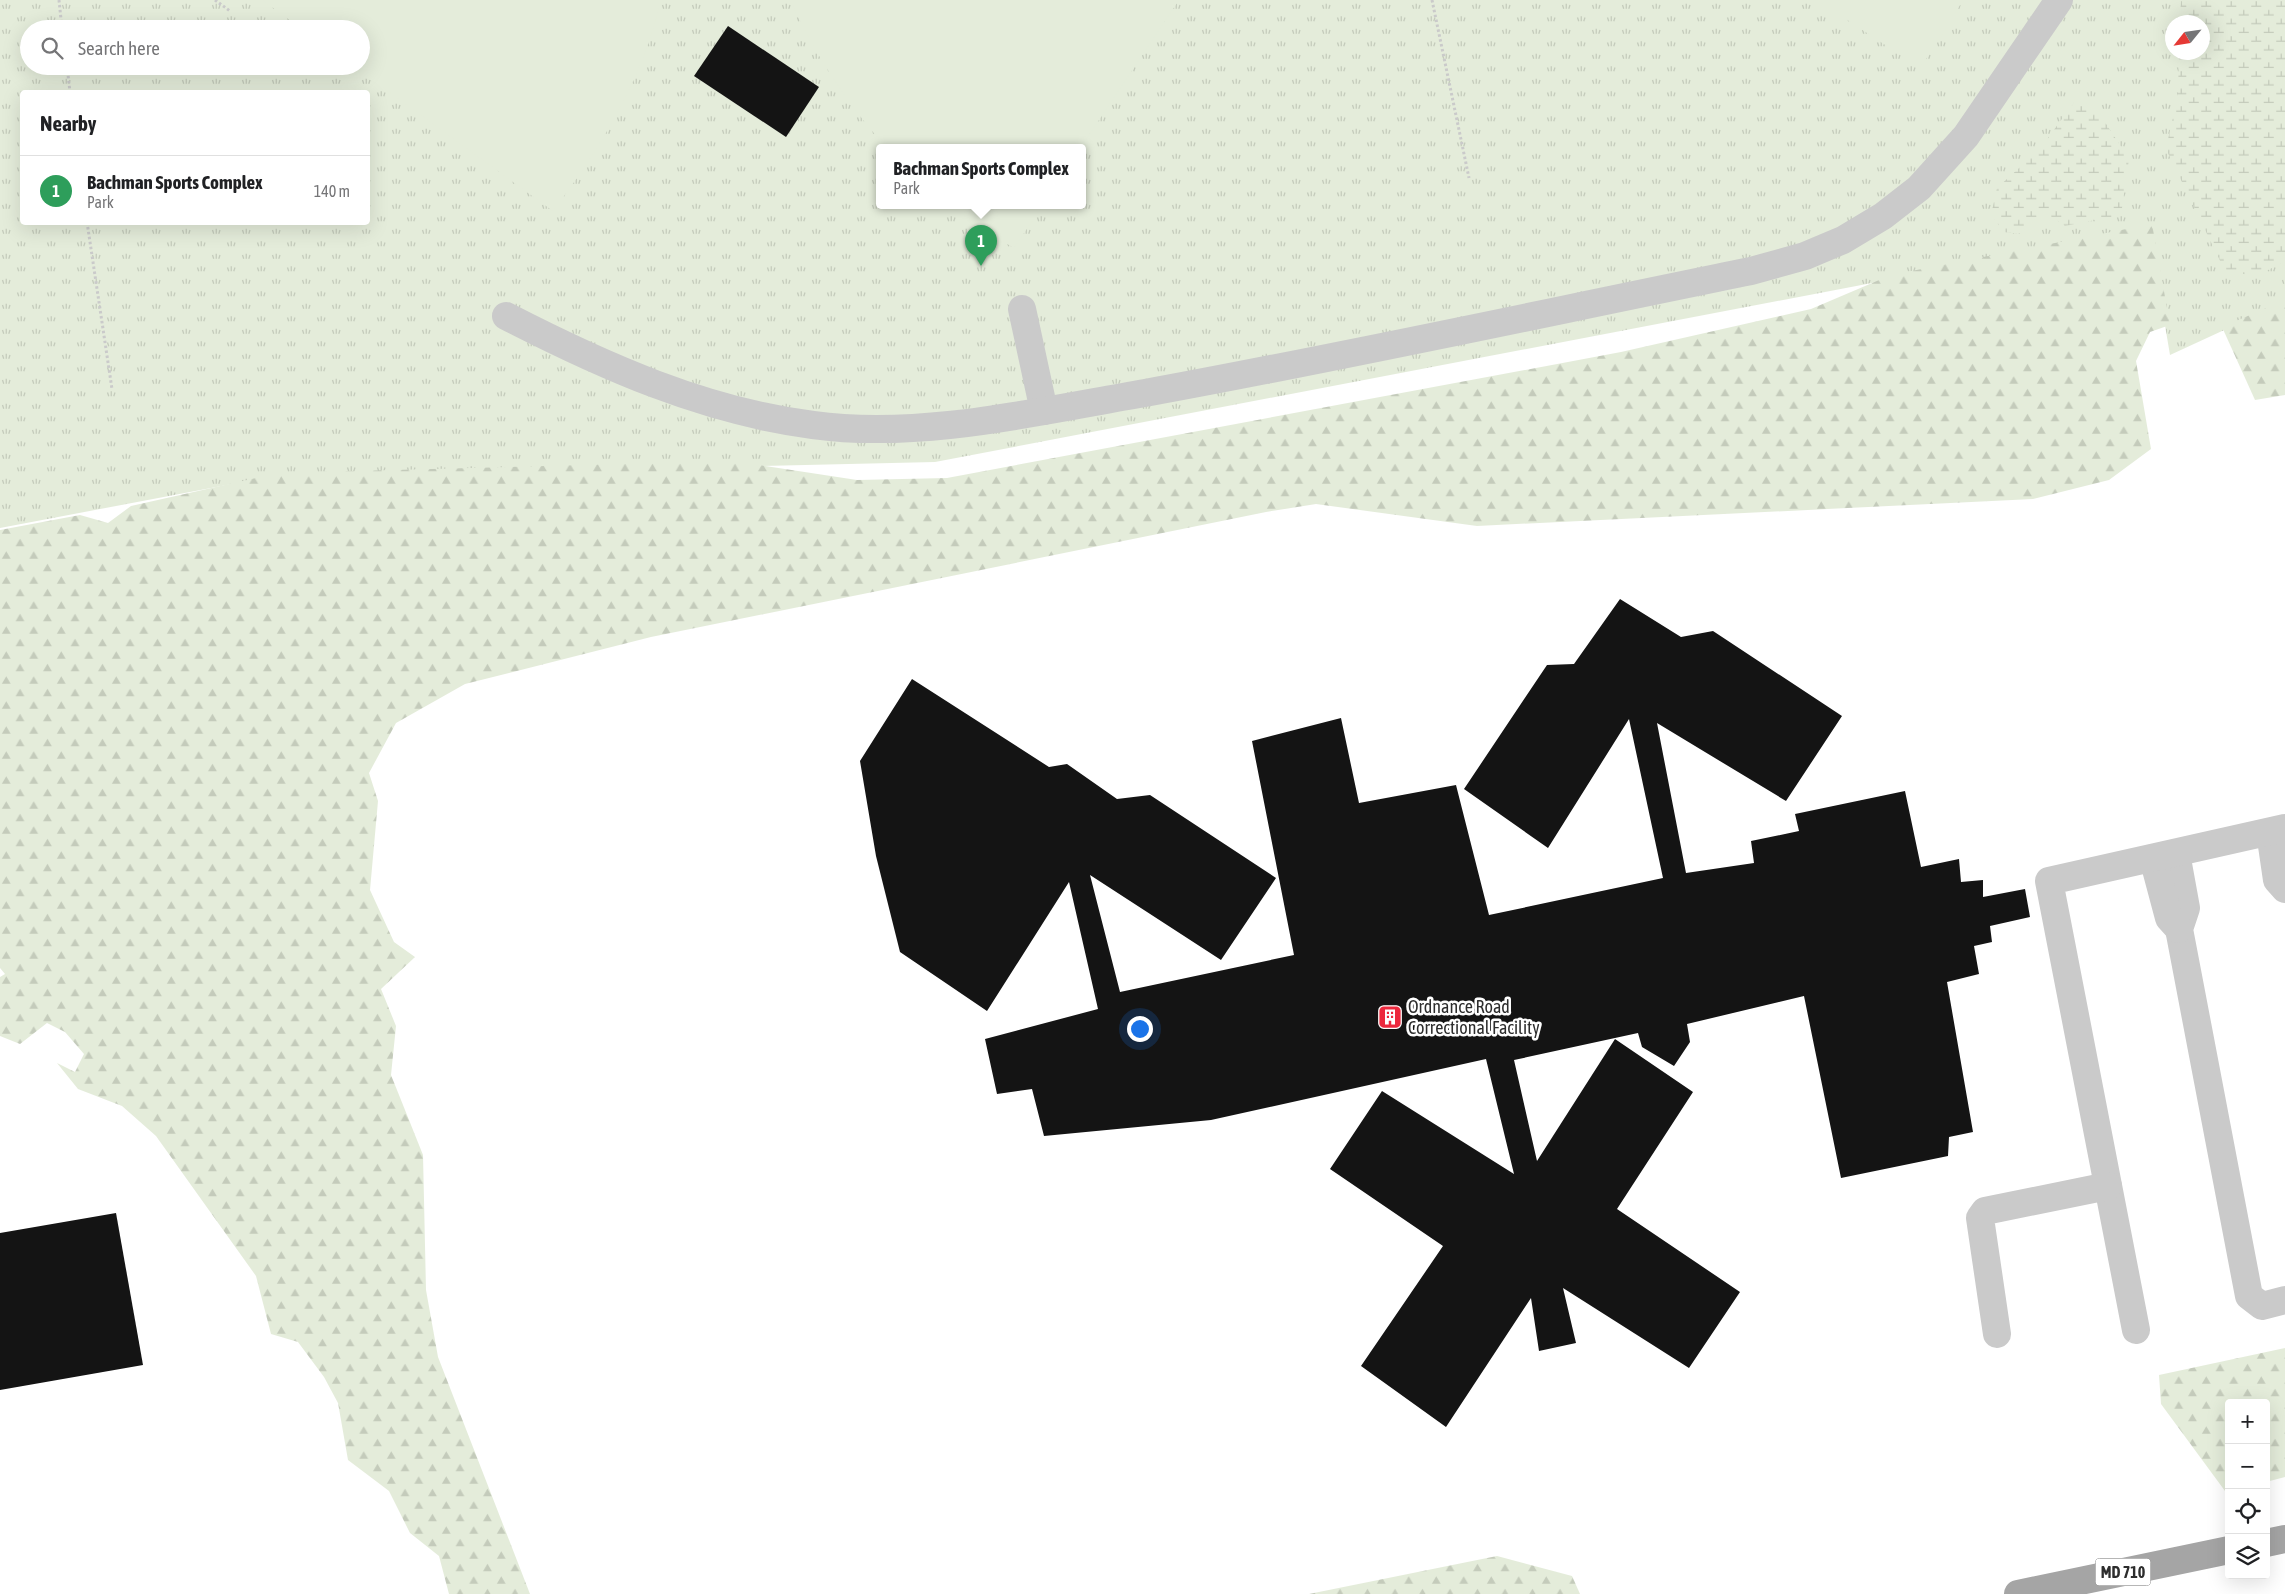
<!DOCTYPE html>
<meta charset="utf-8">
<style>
body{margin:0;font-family:"Asap Condensed",sans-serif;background:#f6f6f6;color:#202124}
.controls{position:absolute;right:15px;bottom:15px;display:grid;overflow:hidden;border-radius:5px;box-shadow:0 5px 20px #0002}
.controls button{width:45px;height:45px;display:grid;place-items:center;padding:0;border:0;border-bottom:1px solid #e0e0e0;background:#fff;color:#202124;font:25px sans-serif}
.compass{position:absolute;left:2165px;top:15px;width:45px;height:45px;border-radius:50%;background:#fff;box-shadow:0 5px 20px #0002;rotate:240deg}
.you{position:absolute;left:1139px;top:1028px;width:18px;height:18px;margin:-12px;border:4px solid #fff;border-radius:50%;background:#1a73e8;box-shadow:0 0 0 8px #1a73e833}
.badge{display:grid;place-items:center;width:32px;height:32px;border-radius:50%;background:#111827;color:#fff;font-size:16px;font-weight:700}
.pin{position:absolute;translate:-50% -41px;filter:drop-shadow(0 1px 2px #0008)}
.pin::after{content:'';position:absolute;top:26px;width:18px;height:15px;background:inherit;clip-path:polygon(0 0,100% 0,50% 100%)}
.popup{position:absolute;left:876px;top:144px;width:210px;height:65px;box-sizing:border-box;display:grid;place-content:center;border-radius:5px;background:#fff;filter:drop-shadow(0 1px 4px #0005);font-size:16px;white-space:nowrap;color:#757577}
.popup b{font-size:19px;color:#202124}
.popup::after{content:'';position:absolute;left:50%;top:100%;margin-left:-10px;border:10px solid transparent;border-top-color:#fff}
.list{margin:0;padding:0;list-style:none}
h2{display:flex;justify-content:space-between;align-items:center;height:65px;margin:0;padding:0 20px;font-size:21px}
h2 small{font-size:16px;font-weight:400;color:#757577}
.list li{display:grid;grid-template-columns:32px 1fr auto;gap:15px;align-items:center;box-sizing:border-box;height:70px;padding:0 20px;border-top:1px solid #e0e0e0}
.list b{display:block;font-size:19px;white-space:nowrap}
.list p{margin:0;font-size:16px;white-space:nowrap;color:#757577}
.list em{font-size:16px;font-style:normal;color:#757577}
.icon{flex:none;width:28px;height:28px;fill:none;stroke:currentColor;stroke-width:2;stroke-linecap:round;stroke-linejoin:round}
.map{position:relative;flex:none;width:2285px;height:1594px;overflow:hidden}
.search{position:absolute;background:#fff;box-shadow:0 5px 20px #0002;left:20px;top:20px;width:350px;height:55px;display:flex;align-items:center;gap:12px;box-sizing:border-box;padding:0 18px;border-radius:28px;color:#757577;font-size:19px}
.panel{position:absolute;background:#fff;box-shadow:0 5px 20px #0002;left:20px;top:90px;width:350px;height:135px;border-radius:5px}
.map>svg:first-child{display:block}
.grass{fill:url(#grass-tufts);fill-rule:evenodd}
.forest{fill:url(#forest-firs)}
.wetland{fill:url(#wetland-marsh)}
.pitch{fill:#e4ecda}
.building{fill:#141414}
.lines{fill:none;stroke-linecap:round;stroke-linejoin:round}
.path{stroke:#cacaca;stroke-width:3;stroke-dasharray:2.5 2.5;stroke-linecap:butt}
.minor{stroke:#cacaca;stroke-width:28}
.major{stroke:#a5a5a5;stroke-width:28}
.labels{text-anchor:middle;stroke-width:5;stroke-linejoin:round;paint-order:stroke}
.shield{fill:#fff;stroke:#6c6c6c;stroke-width:1}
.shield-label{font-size:16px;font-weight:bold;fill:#2d2d2d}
.poi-label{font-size:18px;fill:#2d2d2d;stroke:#fff;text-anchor:start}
</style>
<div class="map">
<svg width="2285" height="1594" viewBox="0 0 2285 1594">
<defs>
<pattern id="grass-tufts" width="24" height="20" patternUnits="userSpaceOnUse" patternTransform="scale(1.25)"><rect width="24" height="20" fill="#e4ecda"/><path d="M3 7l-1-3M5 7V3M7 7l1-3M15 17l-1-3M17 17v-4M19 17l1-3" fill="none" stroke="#c4cbbb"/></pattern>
<pattern id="forest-firs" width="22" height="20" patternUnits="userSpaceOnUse" patternTransform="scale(1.25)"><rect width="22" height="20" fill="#e4ecda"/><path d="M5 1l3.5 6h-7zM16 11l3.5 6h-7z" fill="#c4cbbb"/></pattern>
<pattern id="wetland-marsh" width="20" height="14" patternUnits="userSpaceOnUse" patternTransform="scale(1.25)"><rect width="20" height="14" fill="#e4ecda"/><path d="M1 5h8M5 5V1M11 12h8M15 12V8" fill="none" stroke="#c4cbbb"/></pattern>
</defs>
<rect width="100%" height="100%" fill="#fff"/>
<path class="grass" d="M0,0H2285V302L2170,355L2149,230L935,462L269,477L0,528ZM2172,22H2202V52H2172ZM29,29H361V66H29ZM22,92H368V222H22ZM880,147H1082V205H880Z"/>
<g class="forest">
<polygon points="2152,224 2170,325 2150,332 2136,361 2151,449 2109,480 2033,499 1477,526 1316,504 1266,512 651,637 465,684 396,723 369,773 378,801 370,890 394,942 415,957 381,989 396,1026 391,1075 423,1155 426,1290 438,1357 530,1594 449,1594 439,1556 410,1533 389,1491 348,1460 338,1403 324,1377 298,1342 271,1334 256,1276 156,1136 122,1106 78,1089 57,1063 75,1072 84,1054 65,1032 47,1023 20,1044 0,1036 0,977 5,974 0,968 0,530 80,515 108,523 131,506 278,473 733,461 857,480 947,478 1621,352 1811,309 1891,275"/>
<polygon points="2285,300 2285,395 2255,400 2222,327"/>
<polygon points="2285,1348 2285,1477 2266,1482 2266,1403 2229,1403 2229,1490 2225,1491 2161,1404 2159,1375"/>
<polygon points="1497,1556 1572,1576 1580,1594 1309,1594"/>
</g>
<g class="wetland">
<polygon points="2181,0 2285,0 2285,261 2257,276 2225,271 2166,149 2178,93 2179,53 2202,52 2202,22 2180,22"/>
<polygon points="2076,100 2099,113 2129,159 2121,215 2065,226 2043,211 2039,223 2018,234 2004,232 1991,215 1997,188 2039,150"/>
</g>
<g class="pitch">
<path d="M262,0H661C643,78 601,148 553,211L353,66H361V29H302Z"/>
<path d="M790,0H1179L1081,147H886C846,103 815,54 790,0Z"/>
<polygon points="1817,0 1963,0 1943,34 1920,68"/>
<polygon points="948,205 1043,205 1014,248 973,224"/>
</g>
<g class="building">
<polygon points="728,26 819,87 786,137 694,76"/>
<polygon points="1620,599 1681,637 1713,631 1842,716 1786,801 1657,723 1686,873 1754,863 1751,841 1799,831 1795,814 1905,791 1921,867 1959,859 1961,882 1983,880 1983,897 2025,889 2030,917 1990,926 1992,942 1974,946 1979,974 1947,982 1973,1132 1949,1137 1948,1156 1841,1178 1804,996 1687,1024 1690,1042 1674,1066 1642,1047 1638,1033 1514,1060 1537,1161 1615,1039 1693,1092 1617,1209 1740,1292 1689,1368 1563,1288 1576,1343 1539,1351 1531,1298 1446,1427 1361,1366 1443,1246 1330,1169 1382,1091 1514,1174 1486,1059 1211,1120 1044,1136 1032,1089 997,1094 985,1039 1098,1009 1069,882 987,1011 900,952 876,856 860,761 912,679 1049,767 1067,764 1117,799 1150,795 1276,878 1221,960 1090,875 1120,992 1294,955 1252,741 1341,718 1359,803 1456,785 1489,915 1663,878 1629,719 1548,848 1464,789 1547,665 1574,664"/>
<polygon points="116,1213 143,1365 0,1390 0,1233"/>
</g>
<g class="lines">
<g class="path">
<polyline points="59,0 62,29"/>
<polyline points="215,0 230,11"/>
<polyline points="1432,0 1469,178"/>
<polyline points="67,66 70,92"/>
<polyline points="87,222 112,389"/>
</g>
<g class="minor">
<polyline points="1022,309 1044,411"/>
<path d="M506,316C603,366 704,411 813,425C920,440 1040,411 1145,393C1348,356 1549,312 1751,271L1805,256L1843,240L1883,216L1919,188L1966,136L2059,0"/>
<polyline points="2270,832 2277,880 2285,889"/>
<polyline points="2176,853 2186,908 2179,929 2249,1296 2262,1306 2285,1300"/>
<polyline points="2153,858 2169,918 2179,929"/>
<polyline points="2136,1330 2049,881 2285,828"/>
<polyline points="1997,1334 1980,1218 1985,1211 2108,1186"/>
</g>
<g class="major">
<polyline points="2266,1543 2285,1539"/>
<polyline points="2018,1594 2229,1550"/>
</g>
</g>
<defs>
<g id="building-square" transform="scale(1.25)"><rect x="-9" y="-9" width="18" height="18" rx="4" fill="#ec283d" stroke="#fff"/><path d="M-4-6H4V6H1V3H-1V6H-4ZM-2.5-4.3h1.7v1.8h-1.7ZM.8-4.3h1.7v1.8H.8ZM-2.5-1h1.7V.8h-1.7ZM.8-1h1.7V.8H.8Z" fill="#fff"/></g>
</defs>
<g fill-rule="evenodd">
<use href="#building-square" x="1390" y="1017"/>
</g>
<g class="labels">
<rect class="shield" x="2095.5" y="1558.5" width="55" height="27" rx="4"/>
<g class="shield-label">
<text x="2123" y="1578">MD 710</text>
</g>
<g class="poi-label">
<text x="1408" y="1013">Ordnance Road<tspan x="1408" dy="21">Correctional Facility</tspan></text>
</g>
</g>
</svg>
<div class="controls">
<button>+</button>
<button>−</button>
<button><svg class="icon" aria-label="locate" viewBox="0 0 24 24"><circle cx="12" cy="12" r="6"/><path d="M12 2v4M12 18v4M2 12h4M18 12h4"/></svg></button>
<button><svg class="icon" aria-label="layers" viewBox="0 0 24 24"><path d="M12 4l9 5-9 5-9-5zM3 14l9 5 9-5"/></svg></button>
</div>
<svg class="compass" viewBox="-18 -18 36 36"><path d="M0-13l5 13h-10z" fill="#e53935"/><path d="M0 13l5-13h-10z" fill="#757577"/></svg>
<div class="you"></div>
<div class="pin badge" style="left:981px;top:266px;background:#2e9e5b">1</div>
<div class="popup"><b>Bachman Sports Complex</b>Park</div>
<div class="search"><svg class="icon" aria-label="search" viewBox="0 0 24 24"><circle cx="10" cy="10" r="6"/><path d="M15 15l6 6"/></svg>Search here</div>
<section class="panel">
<h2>Nearby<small></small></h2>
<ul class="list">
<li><span class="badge" style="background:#2e9e5b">1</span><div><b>Bachman Sports Complex</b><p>Park</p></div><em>140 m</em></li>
</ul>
</section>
</div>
